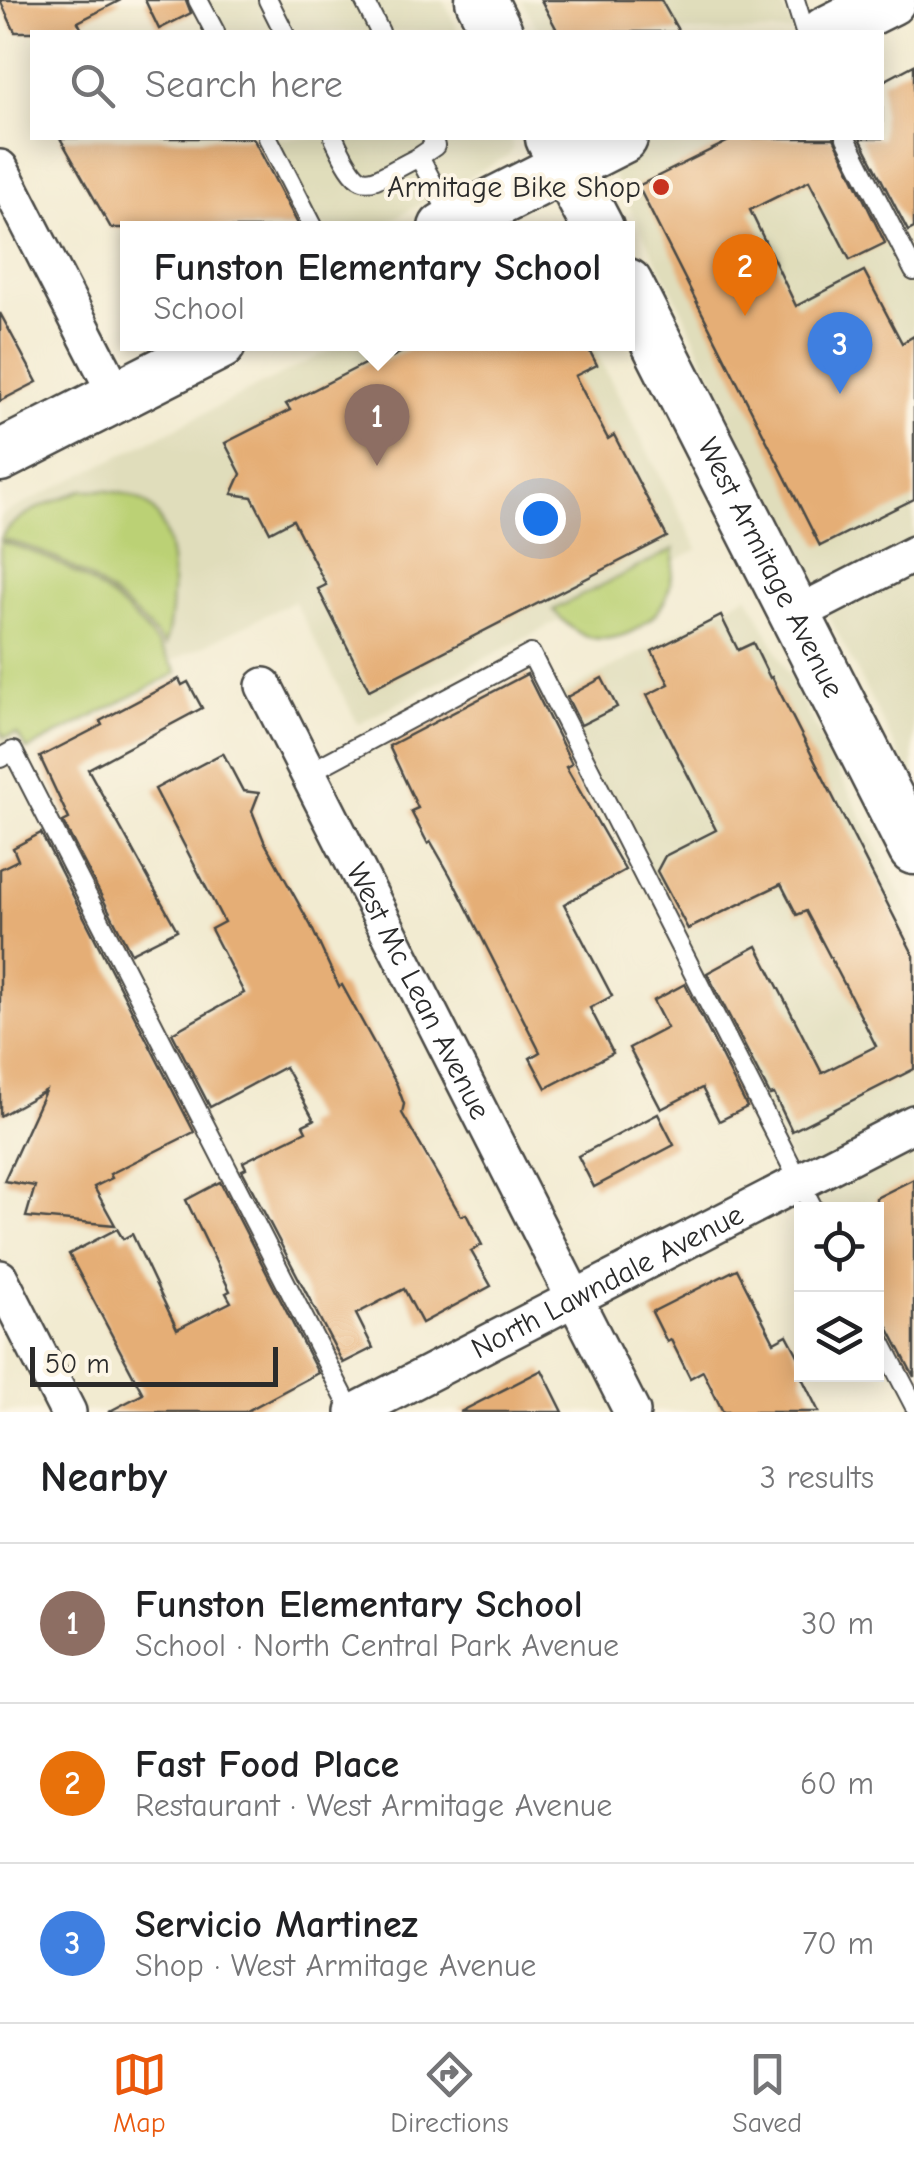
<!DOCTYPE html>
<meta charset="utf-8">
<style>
body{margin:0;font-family:"Comic Neue",sans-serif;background:#f2f2f2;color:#202124}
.controls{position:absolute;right:30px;bottom:30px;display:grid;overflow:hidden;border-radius:0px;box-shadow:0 5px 25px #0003}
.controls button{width:90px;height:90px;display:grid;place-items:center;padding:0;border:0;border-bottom:2px solid #e0e0e0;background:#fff;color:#202124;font:50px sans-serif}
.scale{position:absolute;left:30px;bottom:25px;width:248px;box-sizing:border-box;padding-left:10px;border:5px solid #2b2b2b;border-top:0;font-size:28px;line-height:35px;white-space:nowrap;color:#2b2b2b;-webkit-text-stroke:8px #fcf5e5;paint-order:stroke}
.you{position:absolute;left:540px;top:518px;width:35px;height:35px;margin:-25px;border:8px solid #fff;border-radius:50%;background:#1a73e8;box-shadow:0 0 0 15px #1a73e833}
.badge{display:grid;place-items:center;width:65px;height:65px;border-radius:50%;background:#ea580c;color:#fff;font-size:32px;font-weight:700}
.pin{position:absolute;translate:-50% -82px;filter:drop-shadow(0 2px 5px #0008)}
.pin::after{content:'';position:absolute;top:52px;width:35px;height:30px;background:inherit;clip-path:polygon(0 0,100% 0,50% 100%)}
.popup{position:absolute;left:120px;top:221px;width:515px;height:130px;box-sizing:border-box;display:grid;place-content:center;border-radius:0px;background:#fff;filter:drop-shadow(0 2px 8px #0005);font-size:32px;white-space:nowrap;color:#757577}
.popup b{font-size:38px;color:#202124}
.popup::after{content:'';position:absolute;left:50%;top:100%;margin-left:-20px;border:20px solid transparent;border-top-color:#fff}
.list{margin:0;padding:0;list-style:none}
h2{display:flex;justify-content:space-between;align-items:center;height:130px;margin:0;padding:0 40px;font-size:42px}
h2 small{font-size:32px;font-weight:400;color:#757577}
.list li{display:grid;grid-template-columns:65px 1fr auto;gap:30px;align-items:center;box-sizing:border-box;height:160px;padding:0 40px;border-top:2px solid #e0e0e0}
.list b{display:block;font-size:38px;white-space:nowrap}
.list p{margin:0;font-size:32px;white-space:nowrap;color:#757577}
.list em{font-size:32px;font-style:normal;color:#757577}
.icon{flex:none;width:55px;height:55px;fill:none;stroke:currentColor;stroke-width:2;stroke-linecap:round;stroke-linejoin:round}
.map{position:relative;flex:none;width:914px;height:1412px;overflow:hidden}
.search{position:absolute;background:#fff;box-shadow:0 5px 25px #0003;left:30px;right:30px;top:30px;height:110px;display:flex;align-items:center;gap:25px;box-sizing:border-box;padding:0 35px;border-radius:0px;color:#757577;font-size:38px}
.sheet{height:610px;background:#fff}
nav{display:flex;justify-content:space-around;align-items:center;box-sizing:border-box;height:140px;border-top:2px solid #e0e0e0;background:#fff;font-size:28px;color:#757577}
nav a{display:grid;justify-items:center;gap:5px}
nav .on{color:#ea580c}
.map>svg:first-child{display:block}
.built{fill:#e0ddbb}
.green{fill:#bbd175;stroke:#737e50;stroke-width:2.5}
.building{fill:#e5ae76}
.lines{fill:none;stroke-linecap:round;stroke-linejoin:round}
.lane-casing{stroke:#494844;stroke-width:22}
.street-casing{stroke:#494844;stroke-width:40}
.secondary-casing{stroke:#494844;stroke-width:55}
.lane{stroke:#fff;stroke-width:18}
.street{stroke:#fff;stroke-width:35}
.secondary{stroke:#fff;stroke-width:50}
.poi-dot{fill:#c8321e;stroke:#fcf5e5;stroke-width:4}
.labels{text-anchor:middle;stroke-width:8;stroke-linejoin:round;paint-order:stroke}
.poi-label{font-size:30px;fill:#2b2b2b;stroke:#fcf5e5;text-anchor:end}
.street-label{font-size:30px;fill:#2b2b2b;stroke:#fcf5e5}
</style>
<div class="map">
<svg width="914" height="1412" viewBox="0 0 914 1412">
<rect width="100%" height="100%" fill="#fcf5e5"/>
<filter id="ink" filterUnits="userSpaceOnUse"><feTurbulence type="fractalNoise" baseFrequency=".01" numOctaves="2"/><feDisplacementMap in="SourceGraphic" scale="20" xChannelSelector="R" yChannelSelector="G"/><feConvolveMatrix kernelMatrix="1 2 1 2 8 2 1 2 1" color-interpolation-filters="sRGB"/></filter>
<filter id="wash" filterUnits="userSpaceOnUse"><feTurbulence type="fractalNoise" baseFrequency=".0048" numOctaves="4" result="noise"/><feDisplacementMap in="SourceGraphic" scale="40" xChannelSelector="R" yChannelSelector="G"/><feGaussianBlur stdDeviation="2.25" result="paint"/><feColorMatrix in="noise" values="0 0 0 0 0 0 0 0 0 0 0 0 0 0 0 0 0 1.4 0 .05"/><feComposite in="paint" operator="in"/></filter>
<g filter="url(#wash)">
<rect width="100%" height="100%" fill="#f2ebd1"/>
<g class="built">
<polygon points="200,0 443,0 459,32 216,32"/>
<polygon points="522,0 779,0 795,32 539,32"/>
<polygon points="269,138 510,138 513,147 509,155 377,228 314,228"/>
<polygon points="594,138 848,138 914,270 914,784 737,435 683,312"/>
<polygon points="342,344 592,344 698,549 358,724 294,601 0,746 0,516"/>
<polygon points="748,595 914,919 914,1404 877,1330 876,1210 815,1209 554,699"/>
</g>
<g class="green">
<path d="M82,490C144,488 167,507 172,569C173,596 172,619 165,646C124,597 63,552 0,539C18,511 52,503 82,490Z"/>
<path d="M0,542C71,559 140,610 177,673L27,750L17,734L4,737L0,729Z"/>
<path d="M674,549C673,564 673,580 667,595C656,625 614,648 583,635C571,630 562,619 553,610Z"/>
</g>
<g id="blocks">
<g class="building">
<polygon points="0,0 121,0 78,22 83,32 15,32"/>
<polygon points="145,0 186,0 191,13 159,29"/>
<polygon points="541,0 661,0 679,32 558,32"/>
<polygon points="914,65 914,228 908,231 860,138 882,138 882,82"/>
<polygon points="60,138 253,138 300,228 111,228"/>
<polygon points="735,138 834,138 885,243 850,260 809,181 750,210 796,306 864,271 902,343 914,336 914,499 820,546 638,186"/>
<polygon points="0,313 37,382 0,401"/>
<polygon points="418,344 586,344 597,365 575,376 608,439 614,435 667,537 369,690 318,589 326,585 293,520 270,532 252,497 232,494 241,474 225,443 290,410 286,404 376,358 380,363"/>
<polygon points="721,616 738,650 753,643 770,678 772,677 914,956 914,1069 792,1131 774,1094 770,1095 707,973 757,946 822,1073 876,1046 848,991 806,911 797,915 781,884 688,929 657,871 665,856 716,830 647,695 669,684 652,651"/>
<polygon points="527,674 572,764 566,767 625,870 564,904 612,996 590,1008 613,1053 546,1088 530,1058 540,1052 450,875 431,842 428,844 411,811 418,808 389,746"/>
<polygon points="602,678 617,707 581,725 567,697"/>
<polygon points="179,679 182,685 188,682 202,708 88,769 177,930 131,953 63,822 69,819 40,757 102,725 100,721"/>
<polygon points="223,753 243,791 259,793 252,811 264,841 311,926 339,987 342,985 397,1085 404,1104 402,1113 461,1216 466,1214 482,1245 471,1251 491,1286 422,1323 404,1289 356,1314 373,1348 343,1363 242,1170 246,1168 243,1162 306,1131 303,1125 314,1120 285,1067 210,1107 172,1033 244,993 211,929 224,922 155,789"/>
<polygon points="41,833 194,1132 110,1174 112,1178 94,1187 115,1225 26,1217 35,1186 4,1181 45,1091 0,1116 0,869 18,860 13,848"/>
<polygon points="685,984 747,1107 719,1121 702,1088 661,1109 629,1048 667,1028 653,1001"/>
<polygon points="658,1114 674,1145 594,1187 578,1156"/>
<polygon points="914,1179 914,1377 876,1304 876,1198"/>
<polygon points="220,1182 318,1373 245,1412 108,1412 143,1394 69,1254 117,1229 123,1239 132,1234 177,1329 231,1302 226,1293 230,1291 186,1200"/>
<polygon points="737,1269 774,1342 787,1335 802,1363 802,1378 819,1412 723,1412 703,1371 690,1378 671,1340 667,1342 652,1312"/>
<polygon points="542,1370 563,1412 460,1412"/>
</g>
</g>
</g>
<g filter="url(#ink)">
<use href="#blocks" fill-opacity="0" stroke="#494844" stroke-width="2.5"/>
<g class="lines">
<g class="lane-casing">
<g id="lane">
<polyline points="198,0 215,32"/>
<polyline points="268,0 284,32"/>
<polyline points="364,0 380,32"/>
<polyline points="795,0 805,32"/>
<polyline points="268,138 314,228"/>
<path d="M334,138C363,200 364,184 419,157L453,221"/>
<polyline points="846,138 914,271"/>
<polyline points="419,157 435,146 432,138"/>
<polyline points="0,758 13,751 352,1412"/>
<polyline points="308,773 531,654 814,1210"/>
<polyline points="876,1332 914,1405"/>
</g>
</g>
<g class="street-casing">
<g id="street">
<polyline points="0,168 117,396"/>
<polyline points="795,615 914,554"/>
<path id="s1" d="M264,686L632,1412"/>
<polyline points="0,1278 68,1412"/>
<path id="s2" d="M354,1412L914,1123"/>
</g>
</g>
<g class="secondary-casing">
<g id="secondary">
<polyline points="481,0 497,32"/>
<polyline points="826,32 890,0"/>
<polyline points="551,138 598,228"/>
<polyline points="444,228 622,138"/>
<path id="s3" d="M627,284L914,849"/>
<polyline points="0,456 220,344"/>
</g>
</g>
<use href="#lane" class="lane"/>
<use href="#street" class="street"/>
<use href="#secondary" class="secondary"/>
</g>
</g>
<circle class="poi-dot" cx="661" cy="187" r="10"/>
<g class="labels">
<g class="poi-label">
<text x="641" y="197">Armitage Bike Shop</text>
</g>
<g class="street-label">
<text dy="10" stroke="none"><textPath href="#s3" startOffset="318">West Armitage Avenue</textPath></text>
<text dy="10" stroke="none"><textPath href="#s1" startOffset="342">West Mc Lean Avenue</textPath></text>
<text dy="10" stroke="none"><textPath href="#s2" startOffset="285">North Lawndale Avenue</textPath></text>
</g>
</g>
</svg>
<div class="controls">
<button><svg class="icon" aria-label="locate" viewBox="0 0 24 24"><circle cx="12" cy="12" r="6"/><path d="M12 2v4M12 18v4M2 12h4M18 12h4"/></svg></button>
<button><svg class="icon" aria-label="layers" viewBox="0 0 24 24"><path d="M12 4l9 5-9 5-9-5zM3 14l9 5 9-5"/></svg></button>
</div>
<div class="scale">50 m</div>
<div class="you"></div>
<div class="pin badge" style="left:377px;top:466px;background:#8d6e63">1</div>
<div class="popup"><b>Funston Elementary School</b>School</div>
<div class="pin badge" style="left:745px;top:316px;background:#e8710a">2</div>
<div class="pin badge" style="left:840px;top:394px;background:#3f7fe0">3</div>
<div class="search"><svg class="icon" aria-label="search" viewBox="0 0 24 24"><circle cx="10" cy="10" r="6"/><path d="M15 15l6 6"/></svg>Search here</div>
</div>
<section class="sheet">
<h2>Nearby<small>3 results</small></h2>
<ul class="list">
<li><span class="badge" style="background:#8d6e63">1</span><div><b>Funston Elementary School</b><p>School · North Central Park Avenue</p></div><em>30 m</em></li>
<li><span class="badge" style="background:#e8710a">2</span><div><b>Fast Food Place</b><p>Restaurant · West Armitage Avenue</p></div><em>60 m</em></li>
<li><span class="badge" style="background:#3f7fe0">3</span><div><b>Servicio Martinez</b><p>Shop · West Armitage Avenue</p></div><em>70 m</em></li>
</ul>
</section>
<nav>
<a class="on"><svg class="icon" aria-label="map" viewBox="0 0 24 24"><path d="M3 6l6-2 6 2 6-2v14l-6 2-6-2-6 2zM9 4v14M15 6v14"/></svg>Map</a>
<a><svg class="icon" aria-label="directions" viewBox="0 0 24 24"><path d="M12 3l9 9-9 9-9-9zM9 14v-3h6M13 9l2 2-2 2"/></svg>Directions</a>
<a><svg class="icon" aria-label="saved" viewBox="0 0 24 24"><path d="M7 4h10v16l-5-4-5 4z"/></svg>Saved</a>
</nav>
